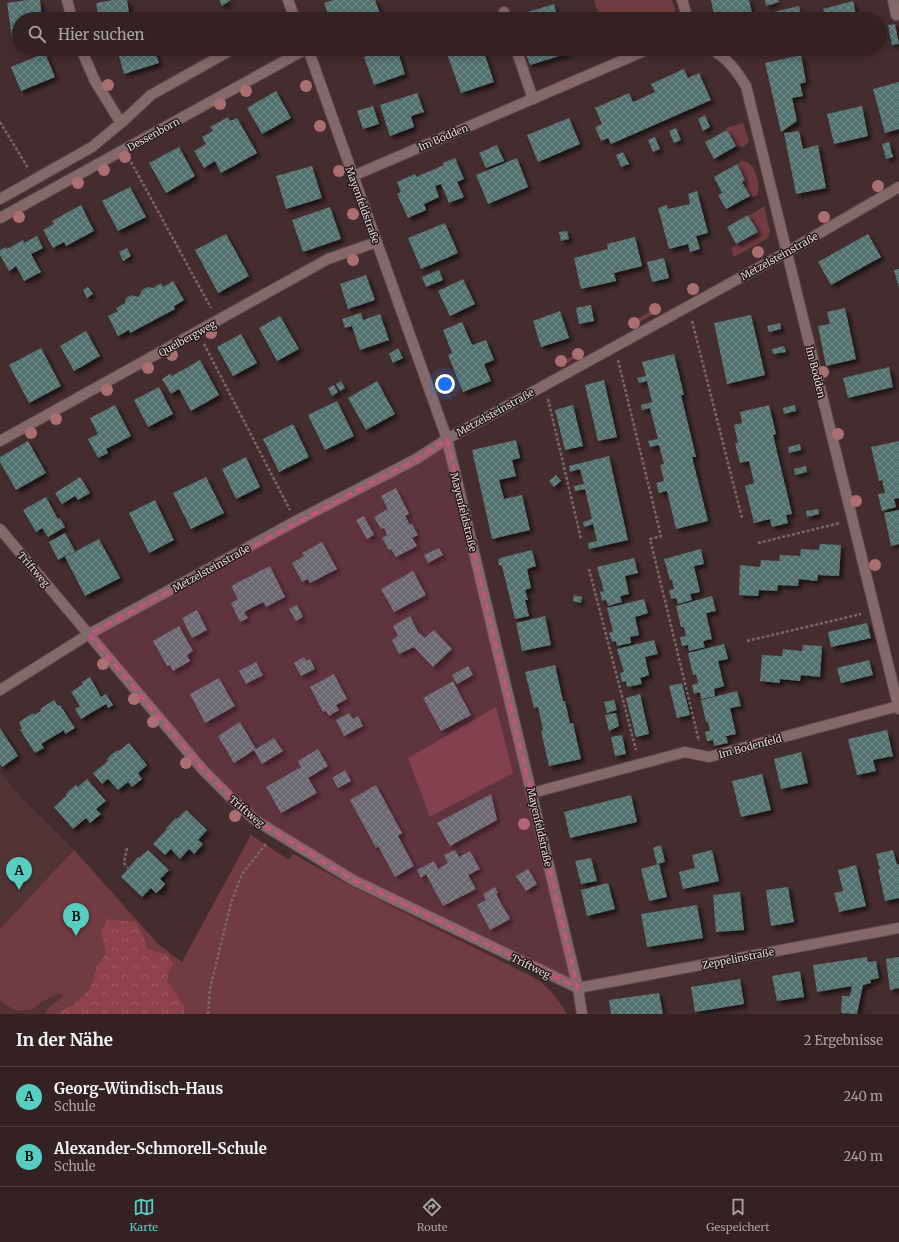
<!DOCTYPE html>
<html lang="de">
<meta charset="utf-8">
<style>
body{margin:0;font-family:Merriweather,serif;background:#3f2f30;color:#f1f3f6}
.you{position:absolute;left:445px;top:384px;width:14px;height:14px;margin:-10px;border:3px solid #fff;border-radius:50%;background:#1a73e8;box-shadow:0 0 0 6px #1a73e833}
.badge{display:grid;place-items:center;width:26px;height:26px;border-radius:50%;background:#57cec2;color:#111;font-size:13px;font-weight:700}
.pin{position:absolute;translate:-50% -33px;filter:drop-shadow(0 1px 2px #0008)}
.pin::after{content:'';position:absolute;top:21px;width:14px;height:12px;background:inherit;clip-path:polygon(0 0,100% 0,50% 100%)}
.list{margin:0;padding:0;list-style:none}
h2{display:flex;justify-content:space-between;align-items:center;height:52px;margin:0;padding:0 16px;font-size:17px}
h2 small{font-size:13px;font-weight:400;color:#a9a4a6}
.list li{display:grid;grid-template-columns:26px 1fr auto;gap:12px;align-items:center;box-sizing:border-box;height:60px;padding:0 16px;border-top:1px solid #4e3f41}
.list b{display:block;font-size:15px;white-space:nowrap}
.list p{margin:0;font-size:13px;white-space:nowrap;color:#a9a4a6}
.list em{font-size:13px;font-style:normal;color:#a9a4a6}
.icon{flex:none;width:22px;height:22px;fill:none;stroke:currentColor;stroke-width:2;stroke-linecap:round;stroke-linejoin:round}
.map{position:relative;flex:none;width:899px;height:1014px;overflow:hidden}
.search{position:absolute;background:#342223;box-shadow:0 2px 10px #0003;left:12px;right:12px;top:12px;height:44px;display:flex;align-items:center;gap:10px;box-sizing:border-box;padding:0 14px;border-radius:22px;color:#a9a4a6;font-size:15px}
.sheet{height:172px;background:#342223}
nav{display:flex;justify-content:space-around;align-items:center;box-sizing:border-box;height:56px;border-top:1px solid #4e3f41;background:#342223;font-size:11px;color:#a9a4a6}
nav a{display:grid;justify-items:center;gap:2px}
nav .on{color:#57cec2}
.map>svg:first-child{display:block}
.built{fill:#533436}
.green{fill:#713c41}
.forest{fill:url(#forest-crowns)}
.building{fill:url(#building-cross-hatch);filter:url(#shadow)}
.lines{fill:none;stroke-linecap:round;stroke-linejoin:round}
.lane-casing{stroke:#5f4a4c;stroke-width:12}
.street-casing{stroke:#5f4a4c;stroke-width:12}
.path{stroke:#7b6667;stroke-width:2.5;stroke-dasharray:3 2;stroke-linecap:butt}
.lane{stroke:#85696a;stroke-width:10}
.street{stroke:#85696a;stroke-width:10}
.tree{fill:#ab6e73}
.marked{fill:#cc5080;fill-opacity:0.2;stroke:#cc5080;stroke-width:3;stroke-dasharray:8 5;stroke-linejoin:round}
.labels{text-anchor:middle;stroke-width:3;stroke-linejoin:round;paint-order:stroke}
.street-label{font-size:10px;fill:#e4d4d5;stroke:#24191a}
</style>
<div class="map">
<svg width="899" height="1014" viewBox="0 0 899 1014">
<defs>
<pattern id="forest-crowns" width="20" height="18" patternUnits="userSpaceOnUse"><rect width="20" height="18" fill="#8d414a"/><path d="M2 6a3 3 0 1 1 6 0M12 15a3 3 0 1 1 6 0" fill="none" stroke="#9d5c63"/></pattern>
<pattern id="building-cross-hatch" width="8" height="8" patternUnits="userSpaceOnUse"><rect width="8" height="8" fill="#52716d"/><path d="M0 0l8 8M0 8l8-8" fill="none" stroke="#738b88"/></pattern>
<filter id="shadow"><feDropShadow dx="3.5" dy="3.5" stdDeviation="2" flood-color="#0009"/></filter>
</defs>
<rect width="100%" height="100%" fill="#452d2f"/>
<polygon class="built" points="0,773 25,802 74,850 158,944 126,1014 0,1014"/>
<g class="green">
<polygon points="594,0 672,0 676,11 656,19 600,19"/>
<polygon points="743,123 749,141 743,147 736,146 726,128"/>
<path d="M742,161C755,160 762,186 757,195L751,198L742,182L745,180L737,164Z"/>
<polygon points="764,206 770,231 768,238 734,257 731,248 758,232 749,216"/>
<polygon points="655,309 657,312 634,325 632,322"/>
<polygon points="583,350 585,353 562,366 560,363"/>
<polygon points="496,707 513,773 430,817 408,758"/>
<path d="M251,835L289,860L293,854L351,886L535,978C551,989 557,998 567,1014H45L48,1008L63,997L60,993L43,1001L33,1009L19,1011L5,1005L0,999V929L74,850L158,944L182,962Z"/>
</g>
<polygon class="forest" points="108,919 135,922 142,933 148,949 168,955 173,964 169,970 167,981 184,1006 184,1014 59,1014 65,1008 73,1005 90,989 97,966 106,954 101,930"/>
<g class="building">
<polygon points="27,0 40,0 42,19 19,19 19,37 12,38 7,3"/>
<polygon points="113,0 127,0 130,19 99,19 96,3"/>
<polygon points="219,0 231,0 222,6"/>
<polygon points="333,0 375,0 382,19 330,19 324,3"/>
<polygon points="711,0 749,0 753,17 799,6 802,19 725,19 723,13 714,15"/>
<polygon points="765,0 778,0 779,2 766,6"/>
<polygon points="853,1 857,19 826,19 823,9"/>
<polygon points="554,4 558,19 515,19 514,16"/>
<polygon points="895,24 899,44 892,45 888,25"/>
<polygon points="117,49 154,49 159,63 124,74"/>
<polygon points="385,49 397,49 405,74 374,85 364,57"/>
<polygon points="453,49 483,49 494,82 461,93 446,51"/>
<polygon points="524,49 568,49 569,53 530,65"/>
<polygon points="45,53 55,77 21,91 11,67"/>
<polygon points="801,55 806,82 800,84 803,96 792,98 797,121 781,132 765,63"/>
<polygon points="684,69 688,78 699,73 711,100 611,144 608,138 601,141 595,127 602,124 595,108 629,93 633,102 655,92 651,84"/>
<polygon points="899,82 899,129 885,133 873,89"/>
<polygon points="276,91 291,118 262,134 247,108"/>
<polygon points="417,93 424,112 411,116 414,127 390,136 380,105"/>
<polygon points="373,106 379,124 363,129 357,111"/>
<polygon points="862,106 868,136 834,144 827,114"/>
<polygon points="705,115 710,127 703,131 698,119"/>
<polygon points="228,117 230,121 237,118 257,153 221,173 215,161 204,168 194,151 206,144 202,137 213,131 210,127"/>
<polygon points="569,118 580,144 538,162 527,135"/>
<polygon points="676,128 681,140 674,143 669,131"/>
<polygon points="727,130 736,146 714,159 705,142"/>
<polygon points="799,131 803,149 818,145 826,188 796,194 784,133"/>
<polygon points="655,137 660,149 653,152 648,140"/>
<polygon points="889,142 893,157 886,159 882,144"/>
<polygon points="497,145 504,161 486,168 479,153"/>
<polygon points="179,147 195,176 166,193 149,163"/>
<polygon points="623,152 629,164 621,167 616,155"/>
<polygon points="455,158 464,179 457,182 464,197 449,203 441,184 435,186 439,197 424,204 426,210 408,218 397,194 401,192 397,182 415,174 416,177 444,165 443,163"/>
<polygon points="517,158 528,187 488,204 476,175"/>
<polygon points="737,164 745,180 742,182 750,196 726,209 718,195 722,193 714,177"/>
<polygon points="312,166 322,198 286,209 276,176"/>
<polygon points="130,187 146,217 118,231 102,201"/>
<polygon points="697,191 708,233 696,236 700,249 690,252 688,244 669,249 658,208 667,205 668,209 690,204 688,194"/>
<polygon points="81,205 94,231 66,246 64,242 53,248 43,230 54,224 52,221"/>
<polygon points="330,207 341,239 303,252 292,220"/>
<polygon points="748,215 758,232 736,244 727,227"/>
<polygon points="445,223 458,253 421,269 408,238"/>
<polygon points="567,231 569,239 561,241 559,232"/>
<polygon points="226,234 249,276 218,293 195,250"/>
<polygon points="868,234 881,257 831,285 818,262"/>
<polygon points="37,236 43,248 31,254 41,272 24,281 16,266 9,271 0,255 0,250 6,247 7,249 23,240 24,243"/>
<polygon points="635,237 642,266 614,273 616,281 581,289 574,258 608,249 607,244"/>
<polygon points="127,248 131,256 123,261 119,252"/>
<polygon points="664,258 669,278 652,282 647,262"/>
<polygon points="899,269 899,288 894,270"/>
<polygon points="439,270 443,280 426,287 422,277"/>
<polygon points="366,275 375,300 348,309 340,284"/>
<polygon points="463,279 475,304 450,316 438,291"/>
<polygon points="173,281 184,300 174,306 175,309 130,333 129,330 118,336 108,316 118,311 116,308 125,303 126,298 132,295 137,297 140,295 142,290 148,287 153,288 161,283 163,287"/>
<polygon points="88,287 93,294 87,298 83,290"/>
<polygon points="591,305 594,321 579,324 576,308"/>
<polygon points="845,308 856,359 826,366 818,326 830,324 827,312"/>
<polygon points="560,311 569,338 541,347 533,321"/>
<polygon points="361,313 363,320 380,314 389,340 360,350 352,326 345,328 342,319"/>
<polygon points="751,315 765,375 727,384 714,323"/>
<polygon points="280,316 299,349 277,361 259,328"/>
<polygon points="462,322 472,345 486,340 494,360 484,364 491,381 463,392 448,355 452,353 443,330"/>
<polygon points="780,323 781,329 769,332 767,326"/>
<polygon points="86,331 100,356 74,371 60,346"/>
<polygon points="241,334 257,363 233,376 217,347"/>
<polygon points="784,346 786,352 773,354 772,349"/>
<polygon points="41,348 61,386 29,403 9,365"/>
<polygon points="398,348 403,358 393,363 389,354"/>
<polygon points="674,354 684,395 681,395 696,457 692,457 708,521 676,529 667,491 659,493 656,483 664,481 660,465 664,464 659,445 650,447 648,441 658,439 650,408 642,410 641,405 652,402 647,381 639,383 637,378 646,376 642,362"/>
<polygon points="200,360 219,395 191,411 179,389 171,394 162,379 170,374 172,376"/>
<polygon points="889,367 893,387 848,398 843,378"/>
<polygon points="604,380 617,437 598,441 585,385"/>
<polygon points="341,381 345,388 340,391 336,384"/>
<polygon points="377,381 395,414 366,430 348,398"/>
<polygon points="334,385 338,392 332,396 328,388"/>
<polygon points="159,387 173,414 148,427 134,400"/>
<polygon points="337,401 354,436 325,450 308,415"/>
<polygon points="115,405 131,436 106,449 108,453 98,458 88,439 98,434 90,418"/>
<polygon points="573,405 583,446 565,450 555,410"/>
<polygon points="769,405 776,434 773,435 792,514 786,515 788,523 772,527 770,519 754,523 745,486 754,483 749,461 740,463 735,443 738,443 734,425 742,423 740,412"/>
<polygon points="795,405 796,411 784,414 783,408"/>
<polygon points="293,424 309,457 279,472 263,439"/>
<polygon points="516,440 520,458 512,460 516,476 499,480 504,499 522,495 530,530 492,539 472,450"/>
<polygon points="28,441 46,473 16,490 0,462 0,457"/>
<polygon points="899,441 899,498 894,499 896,507 882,511 878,494 885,493 882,480 879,481 871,447"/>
<polygon points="800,444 801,450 789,453 788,447"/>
<polygon points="609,456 628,540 589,549 588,543 597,541 593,524 584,527 583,522 592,519 585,489 575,491 574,486 584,484 580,469 570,472 569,466"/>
<polygon points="246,457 260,487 236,499 222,469"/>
<polygon points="806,466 807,472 795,475 794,469"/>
<polygon points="556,475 561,481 554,487 549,481"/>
<polygon points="80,477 90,493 78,500 75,496 62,504 55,493"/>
<polygon points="206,477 224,513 191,529 173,493"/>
<polygon points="396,488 409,514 405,516 410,525 412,524 418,535 412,538 417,546 396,557 391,549 389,550 382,538 387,535 384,528 381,529 374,517 388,509 381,496"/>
<polygon points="46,497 58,519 60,518 65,527 48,537 42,528 36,532 23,510"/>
<polygon points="155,500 174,540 149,553 129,513"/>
<polygon points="818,509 819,514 807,517 806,511"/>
<polygon points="899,510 899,544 891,546 884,513"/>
<polygon points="364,516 374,535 367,539 356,520"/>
<polygon points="65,533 75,551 58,560 49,542"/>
<polygon points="99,539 120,578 85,596 65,557"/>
<polygon points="322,542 337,569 310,583 308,579 302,582 292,563 304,556 302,553"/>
<polygon points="820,544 841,545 839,576 818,575 817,581 799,579 798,586 778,585 777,591 759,590 758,596 739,595 740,565 760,567 761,560 779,561 780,555 800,556 801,549 819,550"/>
<polygon points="439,548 443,555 428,563 424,555"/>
<polygon points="701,549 704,564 694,566 700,592 690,594 692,600 678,604 676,598 671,599 669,590 674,589 672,580 670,580 664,559"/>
<polygon points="532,550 536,566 527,569 531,588 525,590 528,600 525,600 529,616 515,619 502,566 499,565 498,560 500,558"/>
<polygon points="634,558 638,573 625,576 629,594 620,596 622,602 608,606 606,600 602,601 600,592 604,591 597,567"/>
<polygon points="270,566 285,597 266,607 263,602 244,612 248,618 240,622 231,603 238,599 231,586"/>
<polygon points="413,571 426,595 394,612 381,589"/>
<polygon points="574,595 582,597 581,603 573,601"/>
<polygon points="712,596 716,611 706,613 712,639 703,641 705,647 689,651 688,645 682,646 680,637 686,636 684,627 681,627 676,606"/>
<polygon points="644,599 648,613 635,617 639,635 630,637 631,643 617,646 616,641 612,642 609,633 613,631 607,608"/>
<polygon points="297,605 303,617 296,621 289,609"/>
<polygon points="197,610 207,630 192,638 182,618"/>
<polygon points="410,616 418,632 425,638 434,630 452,649 433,667 414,647 399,654 392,640 398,636 393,626"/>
<polygon points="545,616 551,645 522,651 516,623"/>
<polygon points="867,623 871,638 831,647 828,632"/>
<polygon points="179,626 193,651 187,655 190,661 173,671 170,665 167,666 153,641"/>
<polygon points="654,640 658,654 645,657 649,675 640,678 642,684 627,687 626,681 622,682 620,673 624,672 617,649"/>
<polygon points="724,644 728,659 718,661 724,686 714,689 715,696 701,699 700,692 694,694 692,685 698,683 696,674 693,675 688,653"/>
<polygon points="803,645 822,646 820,677 801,675 800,681 780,679 780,683 760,681 762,655 782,656 783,649 802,651"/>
<polygon points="304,657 306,661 310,659 315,669 301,676 294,663"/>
<polygon points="869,660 873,675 841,683 837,668"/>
<polygon points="256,662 263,675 246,684 239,671"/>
<polygon points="555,665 563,701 565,701 570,724 573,723 581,759 549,766 541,731 543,730 538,707 534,708 525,672"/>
<polygon points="468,666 473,675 457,684 452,675"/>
<polygon points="334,674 347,699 336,705 339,710 329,716 326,711 323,712 310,687"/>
<polygon points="90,677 101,697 106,694 113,705 108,708 106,704 81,719 75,709 80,706 71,692 83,684 82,682"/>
<polygon points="219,678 235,706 205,723 190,694"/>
<polygon points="453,681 471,715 441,731 423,698"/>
<polygon points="682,683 690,715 677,718 669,686"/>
<polygon points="737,691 741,706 730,708 736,734 726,736 728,743 714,746 713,740 707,741 705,732 710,731 708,722 706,722 701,700"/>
<polygon points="640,694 649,734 636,737 626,698"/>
<polygon points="54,700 58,706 60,705 75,728 65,734 64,730 41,744 44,748 35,753 20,730 22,729 19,722 33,713 34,715 37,713 41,711 40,709"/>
<polygon points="614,700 617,710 607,713 604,702"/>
<polygon points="349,713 353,719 358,716 363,726 344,736 336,720"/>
<polygon points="616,713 619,726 609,731 605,715"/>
<polygon points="240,722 256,749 274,738 283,751 262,764 254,750 234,763 218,736"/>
<polygon points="0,728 18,756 2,767 0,764"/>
<polygon points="887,730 893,756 873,760 876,771 857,775 848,739"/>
<polygon points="622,735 626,754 615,756 611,737"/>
<polygon points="129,743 147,765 138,773 142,779 132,787 128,782 118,790 108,779 102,784 93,773 108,761 107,759 112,754 118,750 119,751"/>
<polygon points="318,749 328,766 308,778 317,793 281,813 266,787 301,767 298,761"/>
<polygon points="801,752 808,783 781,789 774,759"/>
<polygon points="345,770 351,781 338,788 332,778"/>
<polygon points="762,774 771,810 741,817 732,781"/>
<polygon points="87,779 106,801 96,809 101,814 90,823 86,818 73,829 54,807 67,795 66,794 71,789 76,785 78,787"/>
<polygon points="376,785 402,833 398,836 414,866 395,877 378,846 376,848 350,800"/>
<polygon points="491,794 497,820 450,846 437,823"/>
<polygon points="631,795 637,822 570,838 564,812"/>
<polygon points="186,810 207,830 198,840 203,844 194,854 189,849 180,859 171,849 165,855 153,844 167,829 166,828 176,818 177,819"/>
<polygon points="661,845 665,862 657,864 653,848"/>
<polygon points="148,850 169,870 160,879 165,884 161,889 156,893 151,888 142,897 121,877 138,857 139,858"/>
<polygon points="455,850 459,857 470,851 480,869 468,875 476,889 443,906 426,874 421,878 417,870 434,861 438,869 448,863 444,855"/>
<polygon points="712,850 719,881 683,889 679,872 695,868 692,855"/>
<polygon points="893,850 897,865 899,864 899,898 885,901 878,869 880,869 876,854"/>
<polygon points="591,858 597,881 581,884 575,861"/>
<polygon points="659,864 667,897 649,901 641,869"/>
<polygon points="856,865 866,906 839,912 834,893 843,891 838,870"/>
<polygon points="528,869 537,884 526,891 516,876"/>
<polygon points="608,883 615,909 587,916 581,890"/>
<polygon points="495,887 498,893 496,894 510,919 490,930 477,905 486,900 483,894"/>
<polygon points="788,887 794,922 771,926 766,890"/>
<polygon points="740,892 744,930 716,932 713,895"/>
<polygon points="697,905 703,938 647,947 641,914"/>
<polygon points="867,957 868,962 876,961 879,978 870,980 871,983 863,985 857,1014 841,1013 842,996 850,996 852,986 817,992 813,965"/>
<polygon points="899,957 899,988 890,990 886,959"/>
<polygon points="800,971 804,997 777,1001 772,976"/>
<polygon points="740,979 744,1004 695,1012 691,987"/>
<polygon points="659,993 663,1014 611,1014 609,1000"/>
</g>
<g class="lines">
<g class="lane-casing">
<g id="lane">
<polyline points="682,0 688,19"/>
<polyline points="893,0 896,15"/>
<polyline points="504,12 506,19"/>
<polyline points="516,49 533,99"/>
</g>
</g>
<g class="street-casing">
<g id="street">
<polyline points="67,0 72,19"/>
<polyline points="288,0 295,19"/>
<polyline points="81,49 95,81 121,123"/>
<polyline points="308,49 447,439 578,988 582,1014"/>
<path d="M709,49C726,56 736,70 746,86L899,709"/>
<polyline points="353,176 649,49"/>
<polyline points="0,199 92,147 121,123 151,95 233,49"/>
<polyline points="0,218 306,49"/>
<polyline points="0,441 328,259 377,242"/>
<polyline points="0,529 203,770 229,796 255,820 353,880 578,988"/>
<polyline points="0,690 89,634 296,521 416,459 447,439 787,252 899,187"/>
<polyline points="532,793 685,752 709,757 898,706"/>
<polyline points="578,988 899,928"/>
</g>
</g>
<g class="path">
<polyline points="0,122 28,168"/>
<polyline points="131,162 211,308"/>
<polyline points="692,321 742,518"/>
<polyline points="204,344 290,510"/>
<polyline points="618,360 661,536 650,539 699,741"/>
<polyline points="548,399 581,539"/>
<polyline points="758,543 840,523"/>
<polyline points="589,569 636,750"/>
<polyline points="747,641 861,614"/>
<polyline points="127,848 124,863 128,868"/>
<polyline points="208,1014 210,989 231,903 242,874 266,844"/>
</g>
<use href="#lane" class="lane"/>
<use href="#street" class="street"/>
</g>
<g class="tree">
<circle cx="108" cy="85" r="6"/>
<circle cx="306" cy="86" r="6"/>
<circle cx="246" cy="91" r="6"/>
<circle cx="220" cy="104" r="6"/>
<circle cx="320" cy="126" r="6"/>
<circle cx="125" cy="157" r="6"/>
<circle cx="104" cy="170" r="6"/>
<circle cx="339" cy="171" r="6"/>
<circle cx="78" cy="183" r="6"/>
<circle cx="878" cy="186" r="6"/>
<circle cx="353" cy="214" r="6"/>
<circle cx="19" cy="217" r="6"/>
<circle cx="824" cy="217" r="6"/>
<circle cx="758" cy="252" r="6"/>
<circle cx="353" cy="260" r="6"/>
<circle cx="693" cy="289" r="6"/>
<circle cx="655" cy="309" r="6"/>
<circle cx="634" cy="323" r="6"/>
<circle cx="211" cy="333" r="6"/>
<circle cx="578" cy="354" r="6"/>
<circle cx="172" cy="355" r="6"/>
<circle cx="561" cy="361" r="6"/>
<circle cx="148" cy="368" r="6"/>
<circle cx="823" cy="372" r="6"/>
<circle cx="107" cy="390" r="6"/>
<circle cx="56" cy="419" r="6"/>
<circle cx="31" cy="433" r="6"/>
<circle cx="838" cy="434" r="6"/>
<circle cx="856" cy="501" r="6"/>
<circle cx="875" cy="565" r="6"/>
<circle cx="103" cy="664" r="6"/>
<circle cx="134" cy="699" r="6"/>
<circle cx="153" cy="722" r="6"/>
<circle cx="186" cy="763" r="6"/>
<circle cx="235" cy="816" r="6"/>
<circle cx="524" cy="824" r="6"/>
</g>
<path class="marked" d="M447,439L578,988L353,880L255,820L203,770L89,634L416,459Z"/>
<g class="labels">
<g class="street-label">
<text transform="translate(153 134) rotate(-29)" y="4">Dessenborn</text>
<text transform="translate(443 137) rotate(-23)" y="4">Im Bodden</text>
<text transform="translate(363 205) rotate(70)" y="4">Mayenfeldstraße</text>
<text transform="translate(779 256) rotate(-29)" y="4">Metzelsteinstraße</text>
<text transform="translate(187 338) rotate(-29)" y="4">Quelbergweg</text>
<text transform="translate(816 372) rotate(76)" y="4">Im Bodden</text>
<text transform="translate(495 412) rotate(-29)" y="4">Metzelsteinstraße</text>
<text transform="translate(464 512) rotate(76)" y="4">Mayenfeldstraße</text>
<text transform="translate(211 568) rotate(-29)" y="4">Metzelsteinstraße</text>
<text transform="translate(34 569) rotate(49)" y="4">Triftweg</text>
<text transform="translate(750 746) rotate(-15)" y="4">Im Bodenfeld</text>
<text transform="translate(247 811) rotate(40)" y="4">Triftweg</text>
<text transform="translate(540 827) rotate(77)" y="4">Mayenfeldstraße</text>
<text transform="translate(738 958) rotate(-11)" y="4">Zeppelinstraße</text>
<text transform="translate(531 966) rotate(26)" y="4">Triftweg</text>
</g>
</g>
</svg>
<div class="you"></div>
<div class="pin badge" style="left:19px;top:890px">A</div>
<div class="pin badge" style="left:76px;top:936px">B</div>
<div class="search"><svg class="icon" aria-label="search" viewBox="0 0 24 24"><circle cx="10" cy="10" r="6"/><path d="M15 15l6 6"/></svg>Hier suchen</div>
</div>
<section class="sheet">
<h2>In der Nähe<small>2 Ergebnisse</small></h2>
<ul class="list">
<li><span class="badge">A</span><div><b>Georg-Wündisch-Haus</b><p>Schule</p></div><em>240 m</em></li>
<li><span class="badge">B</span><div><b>Alexander-Schmorell-Schule</b><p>Schule</p></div><em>240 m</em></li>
</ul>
</section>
<nav>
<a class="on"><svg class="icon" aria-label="map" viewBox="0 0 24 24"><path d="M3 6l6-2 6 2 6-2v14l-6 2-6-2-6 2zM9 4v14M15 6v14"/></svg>Karte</a>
<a><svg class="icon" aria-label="directions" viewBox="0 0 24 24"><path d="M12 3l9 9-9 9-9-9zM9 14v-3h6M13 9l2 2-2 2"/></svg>Route</a>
<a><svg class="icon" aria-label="saved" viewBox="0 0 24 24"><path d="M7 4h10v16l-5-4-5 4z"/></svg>Gespeichert</a>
</nav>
